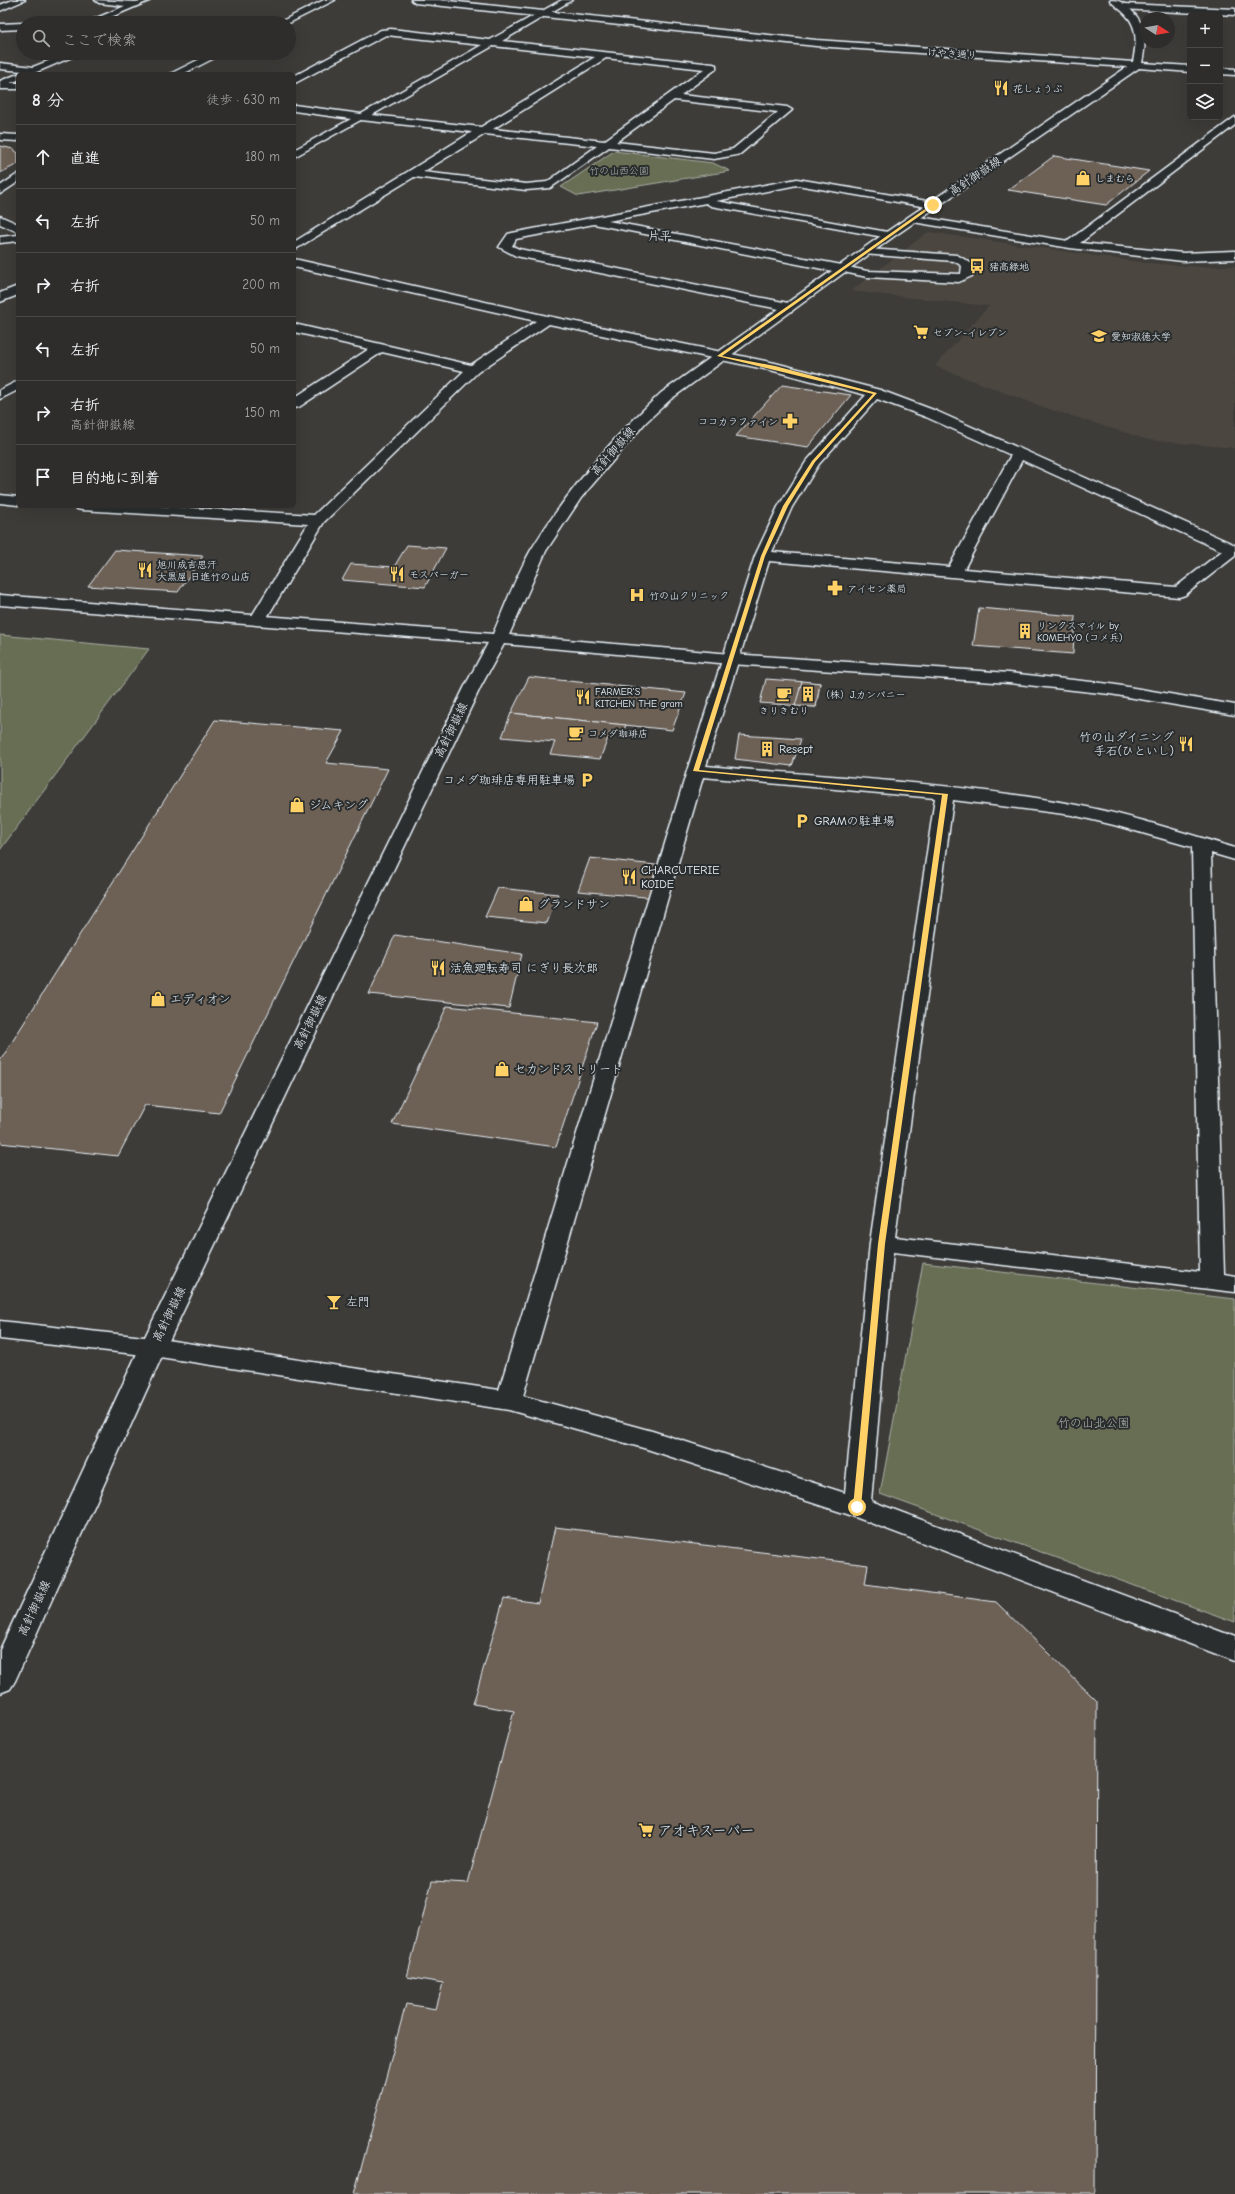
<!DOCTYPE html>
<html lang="ja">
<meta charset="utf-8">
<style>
body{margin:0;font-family:"Comic Neue","Klee One",sans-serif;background:#363533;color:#f1f3f6}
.controls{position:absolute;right:12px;top:12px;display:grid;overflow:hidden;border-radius:6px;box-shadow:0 4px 16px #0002}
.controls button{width:36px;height:36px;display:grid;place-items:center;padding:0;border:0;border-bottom:1px solid #494947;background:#2e2d2b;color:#f1f3f6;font:20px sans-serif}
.compass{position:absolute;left:1139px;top:12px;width:36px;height:36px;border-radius:50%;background:#2e2d2b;box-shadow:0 4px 16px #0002;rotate:101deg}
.stop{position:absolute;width:12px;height:12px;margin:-9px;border:3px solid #ffd166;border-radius:50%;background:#fff}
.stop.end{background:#ffd166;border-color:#fff;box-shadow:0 1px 4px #0008}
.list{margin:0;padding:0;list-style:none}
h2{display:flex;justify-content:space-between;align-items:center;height:52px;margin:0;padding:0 16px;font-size:17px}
h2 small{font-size:13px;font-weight:400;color:#a7a8a9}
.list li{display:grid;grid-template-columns:26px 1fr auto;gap:12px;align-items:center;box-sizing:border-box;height:64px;padding:0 16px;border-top:1px solid #494947}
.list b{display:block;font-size:15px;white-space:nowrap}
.list p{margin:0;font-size:13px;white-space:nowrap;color:#a7a8a9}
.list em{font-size:13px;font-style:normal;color:#a7a8a9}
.icon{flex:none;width:22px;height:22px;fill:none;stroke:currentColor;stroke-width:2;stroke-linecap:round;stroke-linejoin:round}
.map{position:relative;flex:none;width:1235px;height:2194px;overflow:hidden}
.search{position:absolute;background:#2e2d2b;box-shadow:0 4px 16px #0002;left:16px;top:16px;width:280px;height:44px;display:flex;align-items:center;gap:10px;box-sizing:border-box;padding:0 14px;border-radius:22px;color:#a7a8a9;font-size:15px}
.panel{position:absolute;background:#2e2d2b;box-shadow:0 4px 16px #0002;left:16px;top:72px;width:280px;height:436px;border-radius:6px}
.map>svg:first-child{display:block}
.built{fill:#4c4741}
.green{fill:#686e53;stroke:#a8b0a6}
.building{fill:#6d6054;stroke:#e8f1f8}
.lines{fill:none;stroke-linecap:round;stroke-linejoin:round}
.lane-casing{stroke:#e8f1f8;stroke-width:3}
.street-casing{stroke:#e8f1f8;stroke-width:3}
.secondary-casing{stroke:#e8f1f8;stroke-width:3}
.lane{fill:#2a2d2e;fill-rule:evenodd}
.street{fill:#2a2d2e;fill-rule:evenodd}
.secondary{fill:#2a2d2e;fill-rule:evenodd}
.route{fill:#ffd166}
.labels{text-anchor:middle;stroke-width:4;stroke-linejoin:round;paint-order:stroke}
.far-street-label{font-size:10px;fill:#e8f1f8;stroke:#2a2d2e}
.far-poi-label{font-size:10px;fill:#e8f1f8;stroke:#2a2d2e;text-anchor:start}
.far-park-label{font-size:10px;fill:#aeb6ae;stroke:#2a2d2e}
.street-label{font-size:12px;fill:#e8f1f8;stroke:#2a2d2e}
.far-quarter-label{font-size:12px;fill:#e8f1f8;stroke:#2a2d2e}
.poi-label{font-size:12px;fill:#e8f1f8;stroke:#2a2d2e;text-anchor:start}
.park-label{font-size:12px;fill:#aeb6ae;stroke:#2a2d2e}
.near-poi-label{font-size:14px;fill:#e8f1f8;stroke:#2a2d2e;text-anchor:start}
</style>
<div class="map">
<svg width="1235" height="2194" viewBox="0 0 1235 2194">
<rect width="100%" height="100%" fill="#3e3c39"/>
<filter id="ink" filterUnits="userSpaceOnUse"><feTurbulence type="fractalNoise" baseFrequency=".025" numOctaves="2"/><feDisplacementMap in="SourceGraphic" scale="8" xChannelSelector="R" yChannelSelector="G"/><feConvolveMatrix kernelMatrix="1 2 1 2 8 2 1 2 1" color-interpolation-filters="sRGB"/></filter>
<g filter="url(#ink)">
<polygon class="built" points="928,232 1145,263 1201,267 1235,266 1235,448 1149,440 1043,407 935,366 989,306 851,291"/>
<g class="green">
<polygon points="614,151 713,163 730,171 578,196 561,187"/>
<polygon points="0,635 149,649 0,850"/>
<polygon points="923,1263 1235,1299 1235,1622 880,1494"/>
</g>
<g class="building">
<polygon points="0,146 13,149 18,153 18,164 0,173"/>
<polygon points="1054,156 1149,171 1106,205 1008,190"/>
<polygon points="782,385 851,395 808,447 736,436"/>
<polygon points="407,545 446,548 425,587 342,580 351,564 394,567"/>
<polygon points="115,550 203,556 178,592 88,586"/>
<polygon points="979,608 1075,616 1073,654 973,646"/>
<polygon points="529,677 686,693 672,730 511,713"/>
<polygon points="766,679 820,683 816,707 760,703"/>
<polygon points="802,681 820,683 816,707 795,706"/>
<polygon points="511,713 626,725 622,734 610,733 600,759 550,754 555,742 502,737"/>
<polygon points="215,720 344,731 326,763 388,769 219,1113 145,1105 118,1156 0,1143 0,1061"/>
<polygon points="739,735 801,739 792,766 735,759"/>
<polygon points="590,858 665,866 656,898 578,891"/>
<polygon points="498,888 558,894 547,923 485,917"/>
<polygon points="395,935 522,954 509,1008 369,994"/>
<polygon points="447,1006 597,1022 556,1147 392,1124"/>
<polygon points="555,1527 868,1565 865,1584 996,1602 1097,1701 1095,2194 354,2194 406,2004 436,2009 443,1983 407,1977 432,1881 468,1883 514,1711 473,1704 504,1598 538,1603"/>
</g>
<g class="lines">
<g class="lane-casing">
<polygon id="lane" points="867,249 957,255 974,265 972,276 959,282 867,277 839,271 837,269 843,266 867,271 961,274 962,266 954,261 863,254 861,252"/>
</g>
<g class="street-casing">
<g id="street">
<polygon points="13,0 25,0 0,11 0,5"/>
<polygon points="95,0 135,2 151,0 97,23 85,23 125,6 99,3"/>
<polygon points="324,0 335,0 289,23 278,23"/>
<path d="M562,0H572L502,41L713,64L716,65V69L681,95L787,107L792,110L740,154L736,155L714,159L609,147L550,188L526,190L414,177L294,250V242L472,132L361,120L356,117L482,45L386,35L297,82L294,83V76L381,30L391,29L490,40ZM493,46L595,57L481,127L372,115ZM606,58L704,69L604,141L493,129ZM674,100L778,112L733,149L714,153L616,142ZM485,134L597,146L547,182L526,184L423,172Z"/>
<polygon points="1124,4 1235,9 1235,15 1121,9 1121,5"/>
<polygon points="23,23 23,29 0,30 0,24"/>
<polygon points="68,53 81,53 32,74 19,74 22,71 0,69 0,63 33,67"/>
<polygon points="212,53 224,53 183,74 170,74"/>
<polygon points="18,74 18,80 0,87 0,81"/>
<polygon points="1235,117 1235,125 1080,243 1183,253 1235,251 1235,259 1183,261 1070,248 913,222 907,219 913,216 1068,241"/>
<polygon points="0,134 18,135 18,141 0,140"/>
<polygon points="18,174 18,182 0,194 0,186"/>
<polygon points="797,179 933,202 939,205 933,208 797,185 716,201 893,233 895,235 889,238 711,206 706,203 608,221 847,266 849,269 843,273 594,224 516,239 512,246 519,249 793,304 795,307 793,310 789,311 516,256 499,247 508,234 512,233"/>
<polygon points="0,216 18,224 18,232 0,224"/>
<polygon points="18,235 18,241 0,243 0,237"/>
<path d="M294,259L547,316L775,363L880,390L936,411L1235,545V556L1185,595L1179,597L769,561L706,766C828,777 951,782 1071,804C1127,814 1181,832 1235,848V860L1211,853L1224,1274L1235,1276V1292L893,1252L871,1501L1235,1637V1661L847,1514L647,1449L509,1410L153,1356L0,1339V1321L153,1338L499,1390L687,771L755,556L778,507L806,462L866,395L774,371L549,324L478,372L324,522L266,619L264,622H252L250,619L308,524L82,510L77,509L75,506H157L314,515L464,371L382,352L299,407L294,408V398L369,349L294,332V324L471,365L536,321L294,267ZM877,399L926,417L1011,455L949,567L772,552L792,507L819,464ZM1022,460L1222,551L1176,587L964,569ZM703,777L935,798L870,1243L845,1493L652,1431L523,1396ZM953,800L1072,815L1114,825L1192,847L1200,1272L895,1237Z"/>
<polygon points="18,381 18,390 0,399 0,390"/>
<polygon points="0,495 18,497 18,505 0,503"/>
</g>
</g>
<g class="secondary-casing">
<g id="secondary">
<path d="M411,0H439L816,40L1133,62C1136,46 1139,28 1126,15C1121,9 1114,6 1110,0C1120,0 1124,3 1131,10C1147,25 1146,43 1142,63L1190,66V72L1139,68L893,237L671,399L646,422L581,498L546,551L509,635L731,654L1009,673L1110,684L1235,705V715L1110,694L1009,683L731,664L504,644L481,686L166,1347L15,1681L10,1689L0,1693V1650L140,1347L465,686L488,643L0,605V595L493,634C505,606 516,576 531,550C566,493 612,438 661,393L885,233L1127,67L816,46L415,3Z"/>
<polygon points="1220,68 1235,69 1235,75 1220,74"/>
<rect x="0" y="83" width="18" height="6"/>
<polygon points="294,105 361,114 366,117 294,157 294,150 351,119 294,111"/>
<polygon points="18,286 18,295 0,302 0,293"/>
</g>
</g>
<use href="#lane" class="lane"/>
<use href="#street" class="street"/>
<use href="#secondary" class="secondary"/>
</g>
</g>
<polygon class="route" points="932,204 935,205 722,356 775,366 877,393 815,462 788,506 765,556 699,770 948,794 885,1244 861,1507 857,1510 853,1507 878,1244 942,795 693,771 761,556 783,506 812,461 873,394 717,356"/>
<defs>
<g id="restaurant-bare" transform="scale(1.2)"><path d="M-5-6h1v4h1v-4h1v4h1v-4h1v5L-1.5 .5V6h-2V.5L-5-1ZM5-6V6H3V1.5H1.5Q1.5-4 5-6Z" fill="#ffd166" stroke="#2a2d2e" stroke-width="2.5" paint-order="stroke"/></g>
<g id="shop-bare" transform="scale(1.2)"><path d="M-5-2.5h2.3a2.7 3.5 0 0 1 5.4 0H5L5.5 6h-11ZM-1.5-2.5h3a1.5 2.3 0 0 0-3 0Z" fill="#ffd166" stroke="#2a2d2e" stroke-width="2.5" paint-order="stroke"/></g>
<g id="bus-bare" transform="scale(1.2)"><path d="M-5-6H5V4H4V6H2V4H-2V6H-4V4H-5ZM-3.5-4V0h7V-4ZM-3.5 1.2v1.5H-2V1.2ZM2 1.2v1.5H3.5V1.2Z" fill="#ffd166" stroke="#2a2d2e" stroke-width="2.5" paint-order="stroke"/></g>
<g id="supermarket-bare" transform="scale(1.2)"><path d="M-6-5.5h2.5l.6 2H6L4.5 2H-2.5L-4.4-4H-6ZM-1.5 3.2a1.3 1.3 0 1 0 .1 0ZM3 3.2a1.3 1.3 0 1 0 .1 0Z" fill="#ffd166" stroke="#2a2d2e" stroke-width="2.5" paint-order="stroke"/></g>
<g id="university-bare" transform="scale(1.2)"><path d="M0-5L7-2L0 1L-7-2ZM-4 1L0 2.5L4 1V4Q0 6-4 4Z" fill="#ffd166" stroke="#2a2d2e" stroke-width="2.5" paint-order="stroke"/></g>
<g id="pharmacy-bare" transform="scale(1.2)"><path d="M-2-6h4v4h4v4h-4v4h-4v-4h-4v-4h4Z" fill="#ffd166" stroke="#2a2d2e" stroke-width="2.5" paint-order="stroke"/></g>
<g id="hospital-bare" transform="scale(1.2)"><path d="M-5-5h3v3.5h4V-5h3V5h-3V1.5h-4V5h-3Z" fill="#ffd166" stroke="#2a2d2e" stroke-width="2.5" paint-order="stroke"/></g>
<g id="building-bare" transform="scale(1.2)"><path d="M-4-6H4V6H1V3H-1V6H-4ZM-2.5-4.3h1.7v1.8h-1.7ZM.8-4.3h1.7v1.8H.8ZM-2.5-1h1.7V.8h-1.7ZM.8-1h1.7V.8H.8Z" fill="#ffd166" stroke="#2a2d2e" stroke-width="2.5" paint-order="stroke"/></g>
<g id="cafe-bare" transform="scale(1.2)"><path d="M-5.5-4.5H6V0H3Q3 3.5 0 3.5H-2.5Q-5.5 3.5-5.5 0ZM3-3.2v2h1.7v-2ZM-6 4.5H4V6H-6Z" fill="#ffd166" stroke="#2a2d2e" stroke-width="2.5" paint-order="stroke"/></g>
<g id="parking-bare" transform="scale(1.2)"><path d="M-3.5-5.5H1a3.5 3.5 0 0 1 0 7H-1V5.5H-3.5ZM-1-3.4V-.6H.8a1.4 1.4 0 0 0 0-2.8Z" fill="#ffd166" stroke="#2a2d2e" stroke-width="2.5" paint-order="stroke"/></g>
<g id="bar-bare" transform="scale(1.2)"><path d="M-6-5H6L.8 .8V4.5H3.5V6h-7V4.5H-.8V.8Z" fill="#ffd166" stroke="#2a2d2e" stroke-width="2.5" paint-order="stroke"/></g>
</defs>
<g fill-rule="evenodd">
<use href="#restaurant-bare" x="1001" y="88"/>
<use href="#shop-bare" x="1083" y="178"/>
<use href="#bus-bare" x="977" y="266"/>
<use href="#supermarket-bare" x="921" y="332"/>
<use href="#university-bare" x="1099" y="336"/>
<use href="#pharmacy-bare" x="790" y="421"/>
<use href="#restaurant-bare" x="145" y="570"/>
<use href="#restaurant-bare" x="397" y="574"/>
<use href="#pharmacy-bare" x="835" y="588"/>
<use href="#hospital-bare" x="637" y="595"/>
<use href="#building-bare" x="1025" y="631"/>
<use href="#cafe-bare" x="784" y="694"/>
<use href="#building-bare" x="808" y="694"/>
<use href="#restaurant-bare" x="583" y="697"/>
<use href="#cafe-bare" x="576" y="733"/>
<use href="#restaurant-bare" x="1186" y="744"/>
<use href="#building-bare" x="767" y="749"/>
<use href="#parking-bare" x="587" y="780"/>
<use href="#shop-bare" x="297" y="805"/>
<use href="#parking-bare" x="802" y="821"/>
<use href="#restaurant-bare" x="629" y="877"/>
<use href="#shop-bare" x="526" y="904"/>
<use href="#restaurant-bare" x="438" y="968"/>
<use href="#shop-bare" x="158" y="999"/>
<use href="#shop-bare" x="502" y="1069"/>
<use href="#bar-bare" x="334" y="1302"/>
<use href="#supermarket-bare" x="646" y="1830"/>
</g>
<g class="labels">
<g class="far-street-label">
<text transform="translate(952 53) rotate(4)" y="4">けやき通り</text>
</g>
<g class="far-poi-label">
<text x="1013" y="92">花しょうぶ</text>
<text x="1095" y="182">しまむら</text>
<text x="989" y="270">猪高緑地</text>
<text x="933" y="336">セブン-イレブン</text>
<text x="1111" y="340">愛知淑徳大学</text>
<text x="778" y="425" text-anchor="end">ココカラファイン</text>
<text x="157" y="568">旭川成吉思汗<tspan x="157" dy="12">大黒屋 日進竹の山店</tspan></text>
<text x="409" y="578">モスバーガー</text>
<text x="847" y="592">アイセン薬局</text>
<text x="649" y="599">竹の山クリニック</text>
<text x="1037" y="629">リンクスマイル by<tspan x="1037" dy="12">KOMEHYO (コメ兵)</tspan></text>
<text x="595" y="695">FARMER’S<tspan x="595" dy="12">KITCHEN THE gram</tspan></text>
<text x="820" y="698">（株）J.カンパニー</text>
<text x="784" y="714" text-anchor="middle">きりきむり</text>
<text x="588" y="737">コメダ珈琲店</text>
</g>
<g class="far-park-label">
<text x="619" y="174">竹の山西公園</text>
</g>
<g class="street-label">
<text transform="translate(975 176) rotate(-34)" y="4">高針御嶽線</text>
<text transform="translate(613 451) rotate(-49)" y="4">高針御嶽線</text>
<text transform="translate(451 730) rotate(-64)" y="4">高針御嶽線</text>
<text transform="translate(310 1022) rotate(-64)" y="4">高針御嶽線</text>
<text transform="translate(169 1314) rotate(-64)" y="4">高針御嶽線</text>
<text transform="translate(34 1608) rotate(-65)" y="4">高針御嶽線</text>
</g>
<g class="far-quarter-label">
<text x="660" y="240">片平</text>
</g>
<g class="poi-label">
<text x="1174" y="741" text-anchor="end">竹の山ダイニング<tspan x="1174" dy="14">手石(ひといし)</tspan></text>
<text x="779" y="753">Resept</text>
<text x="575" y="784" text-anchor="end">コメダ珈琲店専用駐車場</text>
<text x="309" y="809">ジムキング</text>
<text x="814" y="825">GRAMの駐車場</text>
<text x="641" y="874">CHARCUTERIE<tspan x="641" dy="14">KOIDE</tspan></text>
<text x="538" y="908">グランドサン</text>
<text x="450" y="972">活魚廻転寿司 にぎり長次郎</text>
<text x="170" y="1003">エディオン</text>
<text x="514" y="1073">セカンドストリート</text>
<text x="346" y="1306">左門</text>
</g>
<g class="park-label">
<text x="1094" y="1427">竹の山北公園</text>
</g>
<g class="near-poi-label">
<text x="658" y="1835">アオキスーパー</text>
</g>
</g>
</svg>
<div class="controls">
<button>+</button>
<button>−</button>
<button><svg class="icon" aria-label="layers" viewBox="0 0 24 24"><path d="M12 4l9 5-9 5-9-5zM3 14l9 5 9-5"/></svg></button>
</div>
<svg class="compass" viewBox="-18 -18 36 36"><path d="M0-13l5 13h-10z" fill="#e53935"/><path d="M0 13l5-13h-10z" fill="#a7a8a9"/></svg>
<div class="stop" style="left:857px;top:1507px"></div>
<div class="stop end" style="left:933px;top:205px"></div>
<div class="search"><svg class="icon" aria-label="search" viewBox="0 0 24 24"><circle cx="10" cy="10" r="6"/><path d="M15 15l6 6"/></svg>ここで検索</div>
<section class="panel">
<h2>8 分<small>徒歩 · 630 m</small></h2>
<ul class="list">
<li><svg class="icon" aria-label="ahead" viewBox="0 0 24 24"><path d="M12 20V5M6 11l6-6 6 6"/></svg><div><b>直進</b></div><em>180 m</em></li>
<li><svg class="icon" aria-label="left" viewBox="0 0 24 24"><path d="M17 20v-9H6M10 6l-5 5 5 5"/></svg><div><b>左折</b></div><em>50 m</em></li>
<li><svg class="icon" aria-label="right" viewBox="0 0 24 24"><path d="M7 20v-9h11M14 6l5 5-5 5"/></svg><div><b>右折</b></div><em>200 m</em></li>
<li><svg class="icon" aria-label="left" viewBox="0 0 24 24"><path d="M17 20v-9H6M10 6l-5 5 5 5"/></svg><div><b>左折</b></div><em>50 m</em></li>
<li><svg class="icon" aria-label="right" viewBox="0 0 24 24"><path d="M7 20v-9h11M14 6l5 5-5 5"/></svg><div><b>右折</b><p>高針御嶽線</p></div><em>150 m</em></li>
<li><svg class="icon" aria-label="arrive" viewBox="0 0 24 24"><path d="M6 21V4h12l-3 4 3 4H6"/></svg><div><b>目的地に到着</b></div></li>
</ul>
</section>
</div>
